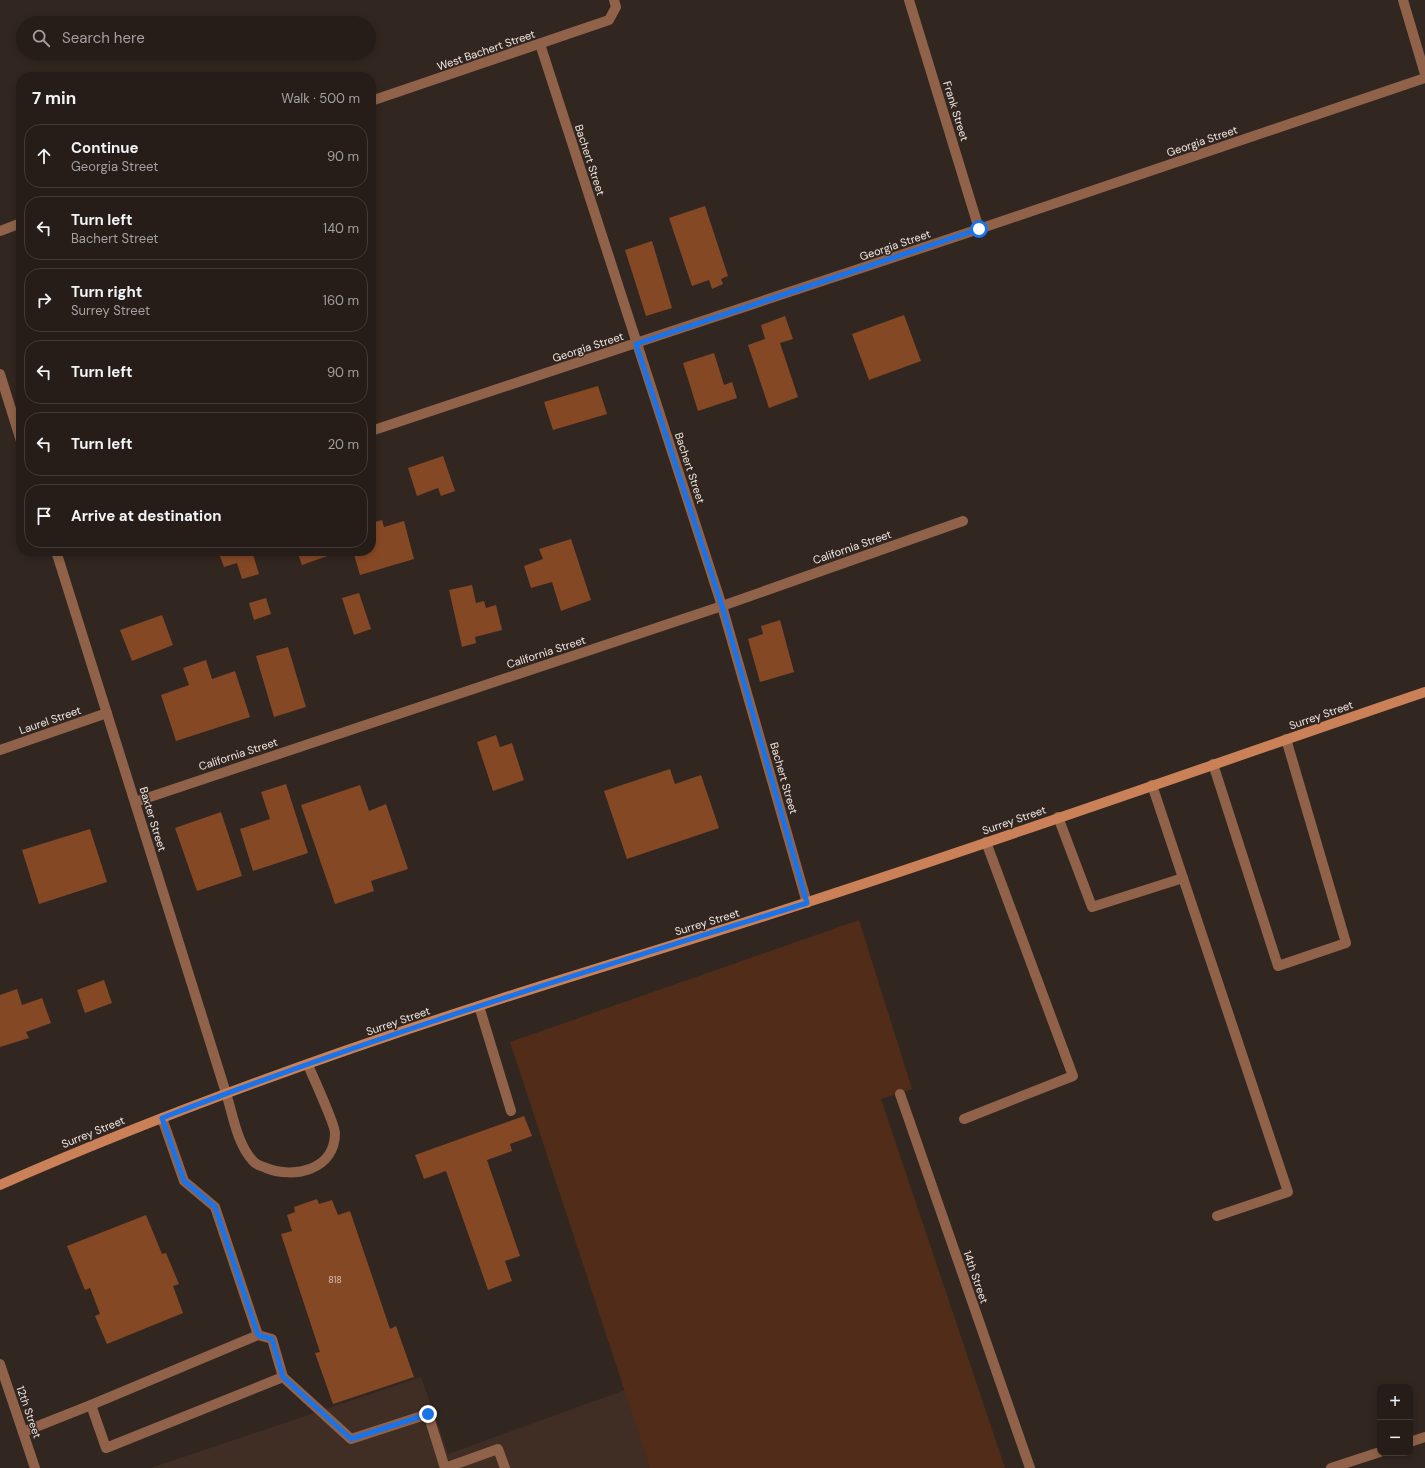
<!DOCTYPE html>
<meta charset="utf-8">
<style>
body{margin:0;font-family:"DM Sans",sans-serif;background:#322925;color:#f1f3f6}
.controls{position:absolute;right:12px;bottom:12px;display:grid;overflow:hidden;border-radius:8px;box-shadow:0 2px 6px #0003}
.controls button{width:36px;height:36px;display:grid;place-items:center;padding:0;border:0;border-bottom:1px solid #423a37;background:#261c18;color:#f1f3f6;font:20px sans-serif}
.stop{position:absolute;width:12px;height:12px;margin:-9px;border:3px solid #1a73e8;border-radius:50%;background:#fff}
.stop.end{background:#1a73e8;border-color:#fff;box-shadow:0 1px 4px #0008}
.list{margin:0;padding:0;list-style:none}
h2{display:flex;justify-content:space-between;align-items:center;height:52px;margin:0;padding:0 16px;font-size:17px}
h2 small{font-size:13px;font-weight:400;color:#a4a1a2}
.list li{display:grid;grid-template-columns:26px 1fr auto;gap:12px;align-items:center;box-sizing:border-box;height:64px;margin:0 8px 8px;padding:0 8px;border:1px solid #423a37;border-radius:16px}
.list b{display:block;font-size:15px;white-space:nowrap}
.list p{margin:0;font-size:13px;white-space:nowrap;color:#a4a1a2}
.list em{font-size:13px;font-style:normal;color:#a4a1a2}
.icon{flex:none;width:22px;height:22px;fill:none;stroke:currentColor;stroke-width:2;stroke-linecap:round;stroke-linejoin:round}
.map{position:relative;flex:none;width:1425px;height:1468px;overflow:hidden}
.search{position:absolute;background:#261c18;box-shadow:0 2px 6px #0003;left:16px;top:16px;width:360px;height:44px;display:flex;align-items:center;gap:10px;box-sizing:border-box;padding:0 14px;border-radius:22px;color:#a4a1a2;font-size:15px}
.panel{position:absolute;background:#261c18;box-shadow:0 2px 6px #0003;left:16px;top:72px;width:360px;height:484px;border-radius:16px}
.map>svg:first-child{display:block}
.built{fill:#402e25}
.green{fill:#512d19}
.building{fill:#854825}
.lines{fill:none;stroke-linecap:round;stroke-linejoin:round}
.lane{stroke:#8f6249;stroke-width:10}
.street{stroke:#8f6249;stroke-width:10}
.secondary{stroke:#ca8158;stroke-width:10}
.route{stroke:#1a73e8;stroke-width:5}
.labels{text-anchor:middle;stroke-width:3;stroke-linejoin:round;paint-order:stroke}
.number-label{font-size:9px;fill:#d7c1b5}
.street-label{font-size:11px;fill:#f2e9e5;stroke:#322620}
</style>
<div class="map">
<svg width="1425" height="1468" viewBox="0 0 1425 1468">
<rect width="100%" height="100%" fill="#322620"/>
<polygon class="built" points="421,1377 448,1454 625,1390 650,1468 151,1468"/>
<polygon class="green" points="859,920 912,1089 881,1099 1005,1468 650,1468 510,1042"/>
<g class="building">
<polygon points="705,206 728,276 721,279 723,284 712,289 709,280 692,286 669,218"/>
<polygon points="652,241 672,308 646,316 625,250"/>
<polygon points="904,315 921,361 869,380 852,334"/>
<polygon points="785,316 793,339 780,343 798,397 769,408 748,345 765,339 761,325"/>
<polygon points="714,353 724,385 732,382 737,398 698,411 683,363"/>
<polygon points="598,386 607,414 553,430 544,402"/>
<polygon points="443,456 455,491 441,496 438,488 417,496 408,468"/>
<polygon points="382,520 384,527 404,521 414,559 360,575 353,551 371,551 371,523"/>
<polygon points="571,539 591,600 561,611 552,582 531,588 524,566 543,559 539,549"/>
<polygon points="218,551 252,551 259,574 242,579 237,563 224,567"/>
<polygon points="297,551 332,551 333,554 302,565"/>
<polygon points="472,585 476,603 484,601 486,608 496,605 502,630 475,637 476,643 462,647 449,590"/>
<polygon points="359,593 371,629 354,635 342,598"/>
<polygon points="266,598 271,614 254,620 249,603"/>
<polygon points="162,615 173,645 132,661 120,630"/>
<polygon points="780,620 794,672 760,682 748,639 763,634 761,626"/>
<polygon points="288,647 306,707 274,717 256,656"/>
<polygon points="206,660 212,679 235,671 250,717 176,741 161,695 189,685 183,668"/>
<polygon points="496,735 500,747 512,743 524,780 493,791 477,742"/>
<polygon points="670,769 675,784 701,775 719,828 627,859 604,791"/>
<polygon points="286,784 308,853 253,871 240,829 270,819 261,792"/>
<polygon points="360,785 369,811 386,804 408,869 371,881 374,891 335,904 301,805"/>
<polygon points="221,812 242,876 197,891 175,828"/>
<polygon points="90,829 107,882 39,904 22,850"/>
<polygon points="104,980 112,1003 85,1013 77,990"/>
<polygon points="17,989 22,1005 42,998 51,1023 26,1032 29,1038 0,1047 0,995"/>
<polygon points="524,1116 532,1136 510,1144 512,1151 487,1160 520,1256 505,1261 512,1281 488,1290 446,1171 424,1179 415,1155"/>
<polygon points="317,1199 319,1204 332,1200 338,1215 350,1211 390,1329 396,1326 414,1377 333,1404 315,1353 320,1352 281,1234 292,1231 287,1215 295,1212 294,1207"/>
<polygon points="146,1215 162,1254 166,1253 179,1284 173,1286 183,1313 107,1344 95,1316 100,1314 90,1288 85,1290 67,1246"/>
</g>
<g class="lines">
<g class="lane">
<polyline points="1213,764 1278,966 1346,943 1286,739"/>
<polyline points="1152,785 1183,878"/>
<polyline points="1058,817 1092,907 1183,878 1288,1192 1217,1216"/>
<polyline points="479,1006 511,1111"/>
<path d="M226,1093C233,1115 237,1144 253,1161C256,1165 262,1166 266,1168C294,1179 335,1170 335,1133C335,1124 313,1077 308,1065"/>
<polyline points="964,1119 1073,1076 986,842"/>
<polyline points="283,1377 351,1439 428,1414 445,1468"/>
<polyline points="91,1405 106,1448 283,1377 272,1339 258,1335"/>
<polyline points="23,1432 91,1405 258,1335 215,1207 184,1181 162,1118"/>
<polyline points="445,1468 498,1449 505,1468"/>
</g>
<g class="street">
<polyline points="909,0 979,229"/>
<polyline points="1403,0 1425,74"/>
<polyline points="540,44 722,606 807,903"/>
<polyline points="371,101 609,20 616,7 614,0"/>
<polyline points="0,231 21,223"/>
<polyline points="0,374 21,441"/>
<polyline points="371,431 979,229 1425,78"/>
<polyline points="56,551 226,1093"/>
<polyline points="0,750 107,713"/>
<polyline points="135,802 722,606 963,521"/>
<polyline points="900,1094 1030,1468"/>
<polyline points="0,1364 35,1468"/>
<polyline points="1410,1442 1425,1437"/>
<polyline points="1331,1468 1380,1452"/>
</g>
<path class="secondary" d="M0,1185C161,1114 329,1054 497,1000C600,967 705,936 808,902C1015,835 1219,762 1425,692"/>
</g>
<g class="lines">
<path class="route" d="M428,1414L351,1439L283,1377L272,1339L258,1335L215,1207L184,1181L162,1118C374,1036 591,970 807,903L722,606L636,344L979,229"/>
</g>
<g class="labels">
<g class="number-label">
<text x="335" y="1283">818</text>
</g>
<g class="street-label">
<text transform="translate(486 50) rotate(-19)" y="4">West Bachert Street</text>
<text transform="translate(956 111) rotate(73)" y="4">Frank Street</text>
<text transform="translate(1202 141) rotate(-19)" y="4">Georgia Street</text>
<text transform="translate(590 160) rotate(72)" y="4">Bachert Street</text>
<text transform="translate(895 245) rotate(-19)" y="4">Georgia Street</text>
<text transform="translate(588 347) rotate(-18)" y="4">Georgia Street</text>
<text transform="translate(690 468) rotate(72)" y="4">Bachert Street</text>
<text transform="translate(852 547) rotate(-19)" y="4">California Street</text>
<text transform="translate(546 652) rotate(-18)" y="4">California Street</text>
<text transform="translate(1321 715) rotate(-19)" y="4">Surrey Street</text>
<text transform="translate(50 720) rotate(-19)" y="4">Laurel Street</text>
<text transform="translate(238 754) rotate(-18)" y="4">California Street</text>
<text transform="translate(784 778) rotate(74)" y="4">Bachert Street</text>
<text transform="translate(153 819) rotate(73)" y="4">Baxter Street</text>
<text transform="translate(1014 820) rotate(-19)" y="4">Surrey Street</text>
<text transform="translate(707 922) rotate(-17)" y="4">Surrey Street</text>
<text transform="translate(398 1021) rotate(-19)" y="4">Surrey Street</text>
<text transform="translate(93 1132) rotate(-22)" y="4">Surrey Street</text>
<text transform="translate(976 1277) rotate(71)" y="4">14th Street</text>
<text transform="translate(29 1412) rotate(71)" y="4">12th Street</text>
</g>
</g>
</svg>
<div class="controls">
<button>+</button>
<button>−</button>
</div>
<div class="stop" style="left:979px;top:229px"></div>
<div class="stop end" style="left:428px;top:1414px"></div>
<div class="search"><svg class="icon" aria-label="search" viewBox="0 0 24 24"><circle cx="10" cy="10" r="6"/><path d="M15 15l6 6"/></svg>Search here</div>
<section class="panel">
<h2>7 min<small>Walk · 500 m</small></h2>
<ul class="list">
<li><svg class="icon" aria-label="ahead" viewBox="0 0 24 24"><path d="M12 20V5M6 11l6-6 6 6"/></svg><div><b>Continue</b><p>Georgia Street</p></div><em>90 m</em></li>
<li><svg class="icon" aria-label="left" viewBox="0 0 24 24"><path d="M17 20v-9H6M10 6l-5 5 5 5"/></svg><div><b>Turn left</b><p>Bachert Street</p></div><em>140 m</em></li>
<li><svg class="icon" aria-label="right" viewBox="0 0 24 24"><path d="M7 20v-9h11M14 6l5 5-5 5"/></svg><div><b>Turn right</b><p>Surrey Street</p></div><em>160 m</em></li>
<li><svg class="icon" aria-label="left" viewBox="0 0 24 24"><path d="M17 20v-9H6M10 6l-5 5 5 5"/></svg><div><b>Turn left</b></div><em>90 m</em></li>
<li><svg class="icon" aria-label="left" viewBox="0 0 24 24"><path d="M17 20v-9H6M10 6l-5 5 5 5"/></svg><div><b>Turn left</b></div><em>20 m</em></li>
<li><svg class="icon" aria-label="arrive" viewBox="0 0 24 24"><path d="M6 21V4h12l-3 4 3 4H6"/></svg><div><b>Arrive at destination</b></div></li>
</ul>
</section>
</div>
